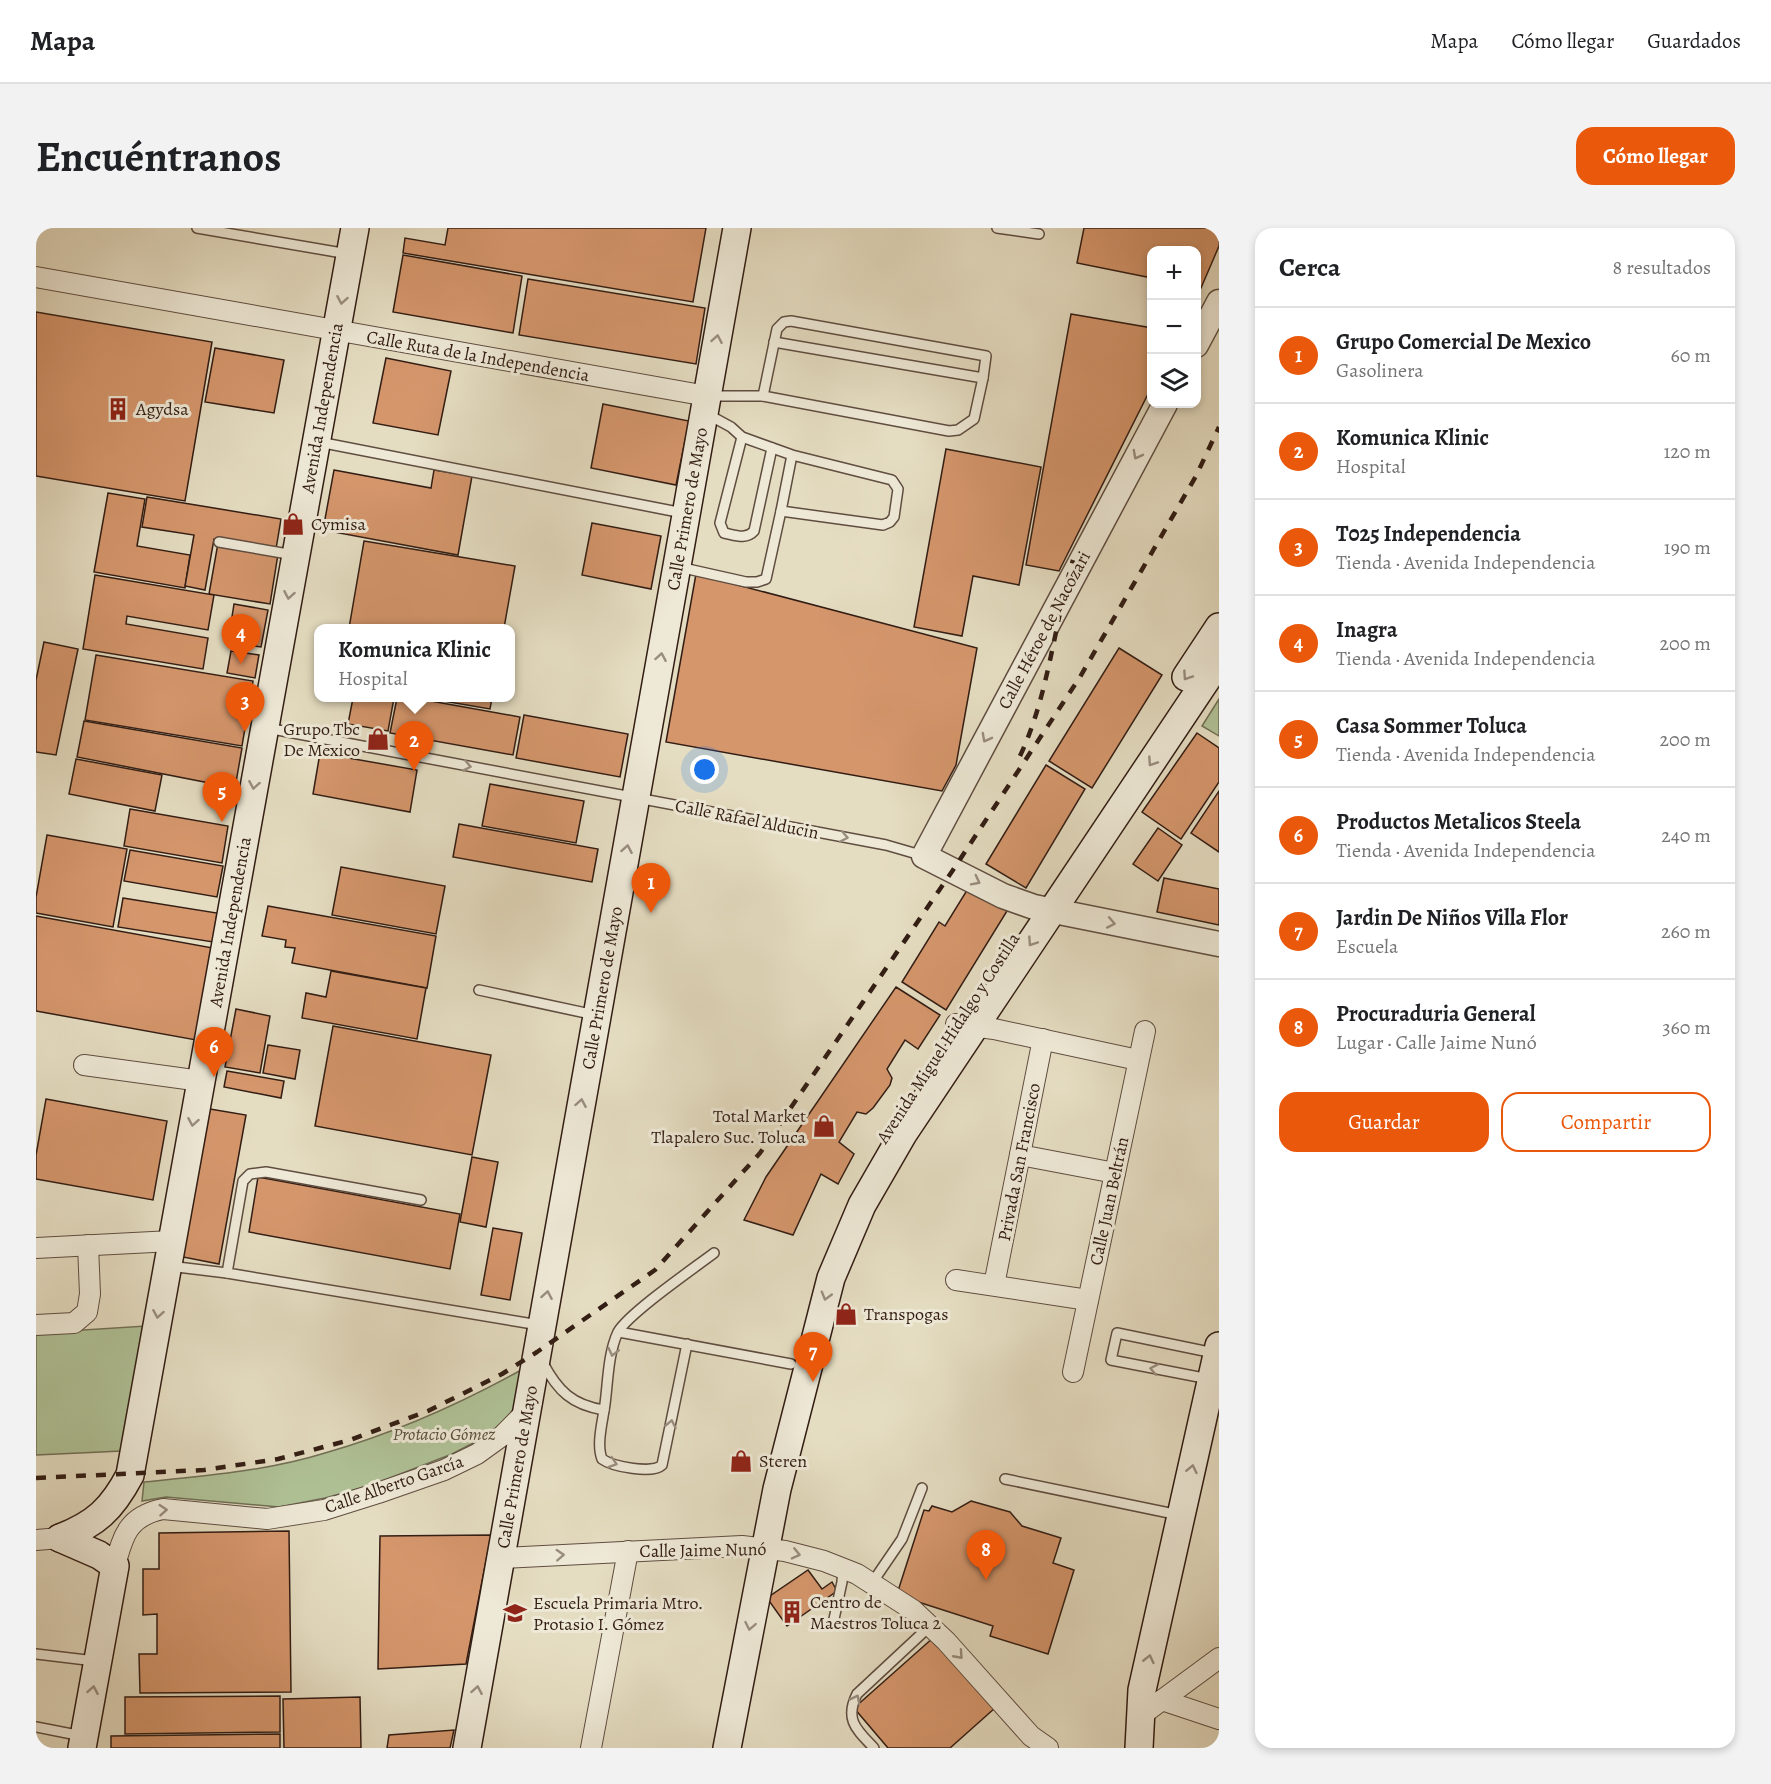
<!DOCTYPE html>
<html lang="es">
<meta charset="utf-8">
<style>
body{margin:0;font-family:Alegreya,serif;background:#f2f2f2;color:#202124}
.controls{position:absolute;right:18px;top:18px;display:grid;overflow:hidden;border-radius:12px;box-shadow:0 3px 9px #0003}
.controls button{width:54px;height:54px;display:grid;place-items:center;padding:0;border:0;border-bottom:2px solid #e0e0e0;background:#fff;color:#202124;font:30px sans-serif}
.you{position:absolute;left:669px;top:542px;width:21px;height:21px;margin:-15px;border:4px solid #fff;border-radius:50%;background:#1a73e8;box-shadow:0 0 0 9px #1a73e833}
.badge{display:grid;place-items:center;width:39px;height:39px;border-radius:50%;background:#ea580c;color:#fff;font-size:20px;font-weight:700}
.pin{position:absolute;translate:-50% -50px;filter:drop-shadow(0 2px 3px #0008)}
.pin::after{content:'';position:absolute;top:32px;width:21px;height:18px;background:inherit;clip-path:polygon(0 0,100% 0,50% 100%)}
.popup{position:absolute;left:278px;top:396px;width:201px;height:78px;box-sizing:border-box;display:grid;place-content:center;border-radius:12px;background:#fff;filter:drop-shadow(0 2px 4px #0005);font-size:20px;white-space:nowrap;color:#757577}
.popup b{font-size:22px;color:#202124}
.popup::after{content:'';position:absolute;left:50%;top:100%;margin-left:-12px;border:12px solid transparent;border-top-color:#fff}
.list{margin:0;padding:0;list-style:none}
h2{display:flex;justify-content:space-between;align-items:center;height:78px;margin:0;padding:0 24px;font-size:26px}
h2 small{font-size:20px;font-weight:400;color:#757577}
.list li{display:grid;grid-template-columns:39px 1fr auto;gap:18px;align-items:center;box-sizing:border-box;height:96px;padding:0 24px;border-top:2px solid #e0e0e0}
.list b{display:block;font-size:22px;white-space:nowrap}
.list p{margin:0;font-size:20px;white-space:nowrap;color:#757577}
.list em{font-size:20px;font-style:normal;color:#757577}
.actions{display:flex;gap:12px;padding:18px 24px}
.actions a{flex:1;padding:14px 0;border:2px solid #ea580c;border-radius:18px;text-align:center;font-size:21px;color:#ea580c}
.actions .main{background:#ea580c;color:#fff}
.icon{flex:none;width:33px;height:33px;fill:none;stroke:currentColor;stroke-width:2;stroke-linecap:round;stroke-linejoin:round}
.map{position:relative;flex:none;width:1183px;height:1520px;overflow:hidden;border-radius:18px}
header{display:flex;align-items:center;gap:36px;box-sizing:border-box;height:84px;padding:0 30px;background:#fff;border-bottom:2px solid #e0e0e0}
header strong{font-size:28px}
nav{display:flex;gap:33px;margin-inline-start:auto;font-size:21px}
.intro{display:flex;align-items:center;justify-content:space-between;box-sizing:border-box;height:144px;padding:0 36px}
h1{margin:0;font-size:42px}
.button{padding:15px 27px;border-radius:18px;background:#ea580c;color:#fff;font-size:21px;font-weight:700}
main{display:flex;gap:36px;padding:0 36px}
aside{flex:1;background:#fff;border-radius:18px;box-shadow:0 3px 9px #0003}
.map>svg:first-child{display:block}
.green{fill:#b0c297;stroke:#717056;stroke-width:1.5}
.building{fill:#d5966c;stroke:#321d14;stroke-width:1.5}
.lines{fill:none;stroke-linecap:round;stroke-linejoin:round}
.service-casing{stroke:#5f4d40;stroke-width:12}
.minor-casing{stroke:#5f4d40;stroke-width:22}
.tertiary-casing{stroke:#5f4d40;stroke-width:27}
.secondary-casing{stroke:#321d14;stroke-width:30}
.service{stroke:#eee9d7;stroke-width:9}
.minor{stroke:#eee9d7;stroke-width:20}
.tertiary{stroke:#eee9d7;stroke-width:24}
.secondary{stroke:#eee9d7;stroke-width:27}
.rail{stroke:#321d14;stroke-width:4.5;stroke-dasharray:10 10;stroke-linecap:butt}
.oneway{stroke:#998d7f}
.labels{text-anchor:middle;stroke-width:6;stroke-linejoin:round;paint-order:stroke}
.street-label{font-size:18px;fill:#321d14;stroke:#eee9d7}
.poi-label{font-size:18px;fill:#321d14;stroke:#eee9d7;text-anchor:start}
.park-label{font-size:18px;font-style:italic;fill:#584f3b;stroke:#eee9d7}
</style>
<header>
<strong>Mapa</strong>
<nav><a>Mapa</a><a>Cómo llegar</a><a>Guardados</a></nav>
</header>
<div class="intro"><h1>Encuéntranos</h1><a class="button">Cómo llegar</a></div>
<main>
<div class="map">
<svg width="1183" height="1520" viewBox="0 0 1183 1520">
<rect width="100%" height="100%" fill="#e5ddc2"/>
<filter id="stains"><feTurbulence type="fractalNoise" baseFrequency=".00333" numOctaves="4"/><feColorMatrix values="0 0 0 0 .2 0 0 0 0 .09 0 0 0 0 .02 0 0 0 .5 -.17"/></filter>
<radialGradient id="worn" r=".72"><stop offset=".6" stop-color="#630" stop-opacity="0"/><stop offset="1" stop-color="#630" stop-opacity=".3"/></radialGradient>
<g class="green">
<polygon points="1183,471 1183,508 1166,498"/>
<polygon points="110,1098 86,1223 0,1227 0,1105"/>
<path d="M487,1141L480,1178L465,1196L443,1212L416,1226L336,1257L289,1270L243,1279L130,1269L106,1273L108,1254C168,1248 231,1243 289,1225C359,1205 424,1176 487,1141Z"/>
</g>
<g class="building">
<polygon points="412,0 670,0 657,74 367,25 369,10 409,17"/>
<polygon points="1048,0 1183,0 1183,18 1165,60 1160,59 1160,22 1116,22 1116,50 1041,35"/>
<polygon points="367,27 486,48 477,105 357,84"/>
<polygon points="492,51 669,80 660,136 483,107"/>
<polygon points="0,84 176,114 149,273 0,248"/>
<polygon points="1035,86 1116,100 1116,158 1023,343 990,337"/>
<polygon points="179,120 248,132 238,185 169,174"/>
<polygon points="350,130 415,143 402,207 337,195"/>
<polygon points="567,176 653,193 640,257 555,240"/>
<polygon points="910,221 1005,239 983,357 937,348 926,408 878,399"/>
<polygon points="298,242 395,260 398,242 436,248 422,327 287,302"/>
<polygon points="72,265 109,271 101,318 154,327 149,360 58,344"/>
<polygon points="111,269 245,291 240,321 178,311 169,362 149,358 158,307 106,299"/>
<polygon points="556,295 625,308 615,361 546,347"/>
<polygon points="328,313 479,338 468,400 313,400"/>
<polygon points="182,315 242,326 234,376 173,366"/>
<polygon points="660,346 941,420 920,537 906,563 630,514"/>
<polygon points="59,347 178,367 172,402 91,388 90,396 172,410 167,441 47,421"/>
<polygon points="198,376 232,382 225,419 192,414"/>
<polygon points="8,414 42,421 20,527 0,524 0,452"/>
<polygon points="1083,420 1126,447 1056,560 1013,533"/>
<polygon points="195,423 223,427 219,450 191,445"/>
<polygon points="60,427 217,453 206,518 49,492"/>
<polygon points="317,470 358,470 352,503 312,496"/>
<polygon points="361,470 378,470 484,489 477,527 354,505"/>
<polygon points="390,470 456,470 454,481"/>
<polygon points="488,487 592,506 584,549 480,530"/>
<polygon points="48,493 206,520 199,560 41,529"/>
<polygon points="1161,505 1183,520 1183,554 1145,611 1106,584"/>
<polygon points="284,525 381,542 374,584 277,566"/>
<polygon points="40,531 126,547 119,583 33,566"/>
<polygon points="1010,537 1049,561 990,660 950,636"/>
<polygon points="454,556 548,573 540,615 446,598"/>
<polygon points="1183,563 1183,624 1155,605"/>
<polygon points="94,581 192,598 186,635 88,618"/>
<polygon points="423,596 562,621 556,654 417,629"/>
<polygon points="1122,600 1146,617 1122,653 1097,636"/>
<polygon points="11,607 91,621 77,699 0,685 0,669"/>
<polygon points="94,622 187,638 181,669 88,653"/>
<polygon points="305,639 409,658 400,706 296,687"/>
<polygon points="1128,650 1183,661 1183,697 1121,684"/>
<polygon points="933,659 971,683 910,782 866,754 903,694 909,698"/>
<polygon points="87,670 181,685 177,714 82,699"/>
<polygon points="232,678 400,708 391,760 256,735 259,720 249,719 250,712 226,708"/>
<polygon points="0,688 177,720 160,812 0,783"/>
<polygon points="295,743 390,760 381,811 266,790 270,765 290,769"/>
<polygon points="860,759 904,787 882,821 869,812 851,841 856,850 854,857 837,880 830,886 821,884 803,914 818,926 802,956 785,946 757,1007 708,992 730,949"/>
<polygon points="200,781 234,788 224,845 189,839"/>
<polygon points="297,798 455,827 436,927 279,898"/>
<polygon points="232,817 264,822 259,851 227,845"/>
<polygon points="191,843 248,853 245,870 188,859"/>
<polygon points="10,871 131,893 117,972 0,951 0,927"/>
<polygon points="174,881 210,887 183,1036 147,1029"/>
<polygon points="436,929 462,934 450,999 424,994"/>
<polygon points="222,949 424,986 414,1041 213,1004"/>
<polygon points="457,1000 486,1005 474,1072 445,1067"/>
<polygon points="935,1273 974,1284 986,1298 1025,1310 1017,1335 1038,1342 1012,1426 954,1408 957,1398 876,1372 862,1363 888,1282 893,1283 896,1278 916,1284"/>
<polygon points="253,1303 255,1464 104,1465 103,1426 121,1426 121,1386 107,1387 107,1341 123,1341 123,1305"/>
<polygon points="455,1307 430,1436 342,1441 344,1308"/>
<polygon points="772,1342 786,1361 796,1354 801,1363 751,1398 731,1370"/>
<polygon points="898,1409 959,1480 914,1520 852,1520 818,1480"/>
<polygon points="244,1468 244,1504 89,1506 89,1469"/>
<polygon points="324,1469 325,1520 248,1520 247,1471"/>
<polygon points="418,1502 414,1520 351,1520 353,1507"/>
<polygon points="244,1506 244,1520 75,1520 75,1508"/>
</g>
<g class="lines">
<g class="service-casing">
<g id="service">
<polyline points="161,0 312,26"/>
<polyline points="961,0 1003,6"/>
<polyline points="673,168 727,168 913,203 922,202 938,191 947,150 738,114"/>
<polyline points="727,168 741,101 748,94 755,93 950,128 947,150"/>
<polyline points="671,186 695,199 706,209 756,227 856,252 862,261 858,289 854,294 847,297 745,283 756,227"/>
<path d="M706,209L684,295L688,305C699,307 710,312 718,303L736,220"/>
<polyline points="283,214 647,285"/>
<polyline points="183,314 258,327"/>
<polyline points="643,339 710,354 721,354 730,351 745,283"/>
<polyline points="231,500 850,617 888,628"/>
<polyline points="443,762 559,787"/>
<polyline points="385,972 230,944 214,946 207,953 191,1045 503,1097"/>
<polyline points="133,1038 191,1045"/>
<polyline points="583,1104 755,1136"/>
<path d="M651,1116L626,1237C617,1246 577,1239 566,1231C560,1216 567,1192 569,1176C572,1154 572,1125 582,1104C593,1085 657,1041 678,1025"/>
<path d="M507,1135C522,1163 536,1177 568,1182"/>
<polyline points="1173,1151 1075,1132 1081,1105 1178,1125"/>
<polyline points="969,1251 1143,1287"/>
<polyline points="836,1355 866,1311 886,1260"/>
<polyline points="798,1391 806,1354 807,1340"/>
<polyline points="0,1426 59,1433"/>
<polyline points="0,1499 46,1508"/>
<path d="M838,1520C821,1502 808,1492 821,1466L895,1397"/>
</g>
</g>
<g class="minor-casing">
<g id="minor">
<polyline points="0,49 671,168"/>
<polyline points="920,796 958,801 1102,832"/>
<polyline points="48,837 165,853"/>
<polyline points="984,927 1079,945"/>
<polyline points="0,1020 136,1013"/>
<polyline points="920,1052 1052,1072"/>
<polyline points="958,1057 1007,811"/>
<polyline points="0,1097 38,1095 51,1084 54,1066 52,1017"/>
<polyline points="1037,1144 1109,803"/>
<polyline points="0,1312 24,1310"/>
<polyline points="466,1330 706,1318 749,1323 788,1333 821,1346 877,1382 910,1413 995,1508 1012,1520"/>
<path d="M79,1338C87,1306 93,1288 127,1281L231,1291L288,1282L342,1265L408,1242L441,1226L466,1208L489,1185"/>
<polyline points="1126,1472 1183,1491"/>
<polyline points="1101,1494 1103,1489 1183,1430"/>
<polyline points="555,1520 592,1323"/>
</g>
</g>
<g class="tertiary-casing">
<g id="tertiary">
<polyline points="1160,117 1183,74"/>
<polyline points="1129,176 888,628 967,668 998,679 1183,716"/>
</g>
</g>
<g class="secondary-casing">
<g id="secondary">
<polyline points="1150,449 1183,399"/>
<path d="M24,1310C60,1296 76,1281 94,1247L319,0"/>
<polyline points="24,1310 63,1327 79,1338 46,1520"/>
<polyline points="431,1520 701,0"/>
<polyline points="691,1520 741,1261 795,1050 826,977 867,906 1183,433"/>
<polyline points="1103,1520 1106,1462 1183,1118"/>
</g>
</g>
<use href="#service" class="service"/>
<use href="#minor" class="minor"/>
<use href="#tertiary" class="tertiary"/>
<use href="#secondary" class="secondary"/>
<g class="rail">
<path d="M984,528C1013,466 1018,397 1037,332"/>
<polyline points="0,1250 168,1242 242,1231 314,1212 392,1183 466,1146 501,1124 619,1042 724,925 917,642 1044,449 1160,248 1183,199"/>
</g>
</g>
<defs><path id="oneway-chevron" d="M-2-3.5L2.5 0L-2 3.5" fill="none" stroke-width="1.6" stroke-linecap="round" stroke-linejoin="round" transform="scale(1.5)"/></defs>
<g class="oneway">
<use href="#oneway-chevron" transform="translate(306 72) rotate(100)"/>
<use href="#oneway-chevron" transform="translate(681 111) rotate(-80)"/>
<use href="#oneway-chevron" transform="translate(1101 227) rotate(118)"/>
<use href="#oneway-chevron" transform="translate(253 367) rotate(100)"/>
<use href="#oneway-chevron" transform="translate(625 429) rotate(-80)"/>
<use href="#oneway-chevron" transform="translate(1151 448) rotate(124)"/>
<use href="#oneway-chevron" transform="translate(950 510) rotate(118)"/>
<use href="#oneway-chevron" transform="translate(1116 534) rotate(124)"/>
<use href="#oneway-chevron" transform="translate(431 538) rotate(11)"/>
<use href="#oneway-chevron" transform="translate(218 557) rotate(100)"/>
<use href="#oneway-chevron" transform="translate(808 609) rotate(11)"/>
<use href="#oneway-chevron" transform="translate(591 621) rotate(-80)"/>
<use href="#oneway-chevron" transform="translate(940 653) rotate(27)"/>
<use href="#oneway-chevron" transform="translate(1075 695) rotate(11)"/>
<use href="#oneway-chevron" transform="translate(996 714) rotate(124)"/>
<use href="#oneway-chevron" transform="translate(545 875) rotate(-80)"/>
<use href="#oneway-chevron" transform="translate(157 894) rotate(100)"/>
<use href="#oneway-chevron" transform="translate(511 1067) rotate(-80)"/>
<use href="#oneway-chevron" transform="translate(790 1068) rotate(106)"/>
<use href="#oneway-chevron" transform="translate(122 1086) rotate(100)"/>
<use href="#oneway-chevron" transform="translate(577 1124) rotate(103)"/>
<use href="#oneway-chevron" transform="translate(1118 1141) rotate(-169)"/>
<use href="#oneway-chevron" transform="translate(635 1196) rotate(-79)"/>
<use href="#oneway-chevron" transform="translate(577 1235) rotate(17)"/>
<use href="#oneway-chevron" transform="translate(1156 1241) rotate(-78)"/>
<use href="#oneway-chevron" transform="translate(127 1282) rotate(-4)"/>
<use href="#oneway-chevron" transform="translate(760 1326) rotate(13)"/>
<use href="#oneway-chevron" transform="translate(524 1327) rotate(-3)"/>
<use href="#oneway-chevron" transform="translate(714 1398) rotate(101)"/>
<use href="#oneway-chevron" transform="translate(923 1427) rotate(48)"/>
<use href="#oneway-chevron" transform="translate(1113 1431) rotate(-77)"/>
<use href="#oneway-chevron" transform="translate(57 1462) rotate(-80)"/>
<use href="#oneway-chevron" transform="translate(441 1462) rotate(-80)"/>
<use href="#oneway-chevron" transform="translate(820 1471) rotate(-63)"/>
</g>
<defs>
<g id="building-bare" transform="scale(1.8)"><path d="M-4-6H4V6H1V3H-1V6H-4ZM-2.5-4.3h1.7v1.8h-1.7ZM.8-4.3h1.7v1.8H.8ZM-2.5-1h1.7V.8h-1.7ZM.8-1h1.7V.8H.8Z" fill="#8f2418" stroke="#eee9d7" stroke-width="2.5" paint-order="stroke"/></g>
<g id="shop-bare" transform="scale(1.8)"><path d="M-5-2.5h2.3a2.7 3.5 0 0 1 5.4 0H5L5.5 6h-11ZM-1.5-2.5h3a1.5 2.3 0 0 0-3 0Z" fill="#8f2418" stroke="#eee9d7" stroke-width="2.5" paint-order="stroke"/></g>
<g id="school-bare" transform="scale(1.8)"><path d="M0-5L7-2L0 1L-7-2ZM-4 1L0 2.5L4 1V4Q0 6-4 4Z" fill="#8f2418" stroke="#eee9d7" stroke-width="2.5" paint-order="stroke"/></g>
</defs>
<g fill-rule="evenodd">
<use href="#building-bare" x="82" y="181"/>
<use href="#shop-bare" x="257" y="296"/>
<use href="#shop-bare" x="342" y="511"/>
<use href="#shop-bare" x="788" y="898"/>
<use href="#shop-bare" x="810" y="1086"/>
<use href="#shop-bare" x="705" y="1233"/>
<use href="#building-bare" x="756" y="1384"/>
<use href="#school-bare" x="479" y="1385"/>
</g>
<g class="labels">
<g class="street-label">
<text transform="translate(442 128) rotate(10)" y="6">Calle Ruta de la Independencia</text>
<text transform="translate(286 180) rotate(-80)" y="6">Avenida Independencia</text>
<text transform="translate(651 281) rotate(-80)" y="6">Calle Primero de Mayo</text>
<text transform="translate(1008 402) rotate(-62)" y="6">Calle Héroe de Nacozari</text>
<text transform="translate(711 591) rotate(11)" y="6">Calle Rafael Alducin</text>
<text transform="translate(194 694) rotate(-80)" y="6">Avenida Independencia</text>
<text transform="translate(566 760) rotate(-80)" y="6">Calle Primero de Mayo</text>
<text transform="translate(912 810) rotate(-57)" y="6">Avenida Miguel Hidalgo y Costilla</text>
<text transform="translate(983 934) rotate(-79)" y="6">Privada San Francisco</text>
<text transform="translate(1073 973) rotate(-78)" y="6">Calle Juan Beltrán</text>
<text transform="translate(481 1239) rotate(-80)" y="6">Calle Primero de Mayo</text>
<text transform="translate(358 1256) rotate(-19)" y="6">Calle Alberto García</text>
<text transform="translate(667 1322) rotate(-1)" y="6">Calle Jaime Nunó</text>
</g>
<g class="poi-label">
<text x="100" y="187">Agydsa</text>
<text x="275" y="302">Cymisa</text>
<text x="324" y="507" text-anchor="end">Grupo Tbc<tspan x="324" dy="21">De Mexico</tspan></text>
<text x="770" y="894" text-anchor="end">Total Market<tspan x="770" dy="21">Tlapalero Suc. Toluca</tspan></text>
<text x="828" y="1092">Transpogas</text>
<text x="723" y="1239">Steren</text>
<text x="774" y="1380">Centro de<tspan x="774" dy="21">Maestros Toluca 2</tspan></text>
<text x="497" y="1381">Escuela Primaria Mtro.<tspan x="497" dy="21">Protasio I. Gómez</tspan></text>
</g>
<g class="park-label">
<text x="408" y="1212">Protacio Gómez</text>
</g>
</g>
<rect width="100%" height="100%" filter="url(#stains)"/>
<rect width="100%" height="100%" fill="url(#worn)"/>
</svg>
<div class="controls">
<button>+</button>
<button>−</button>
<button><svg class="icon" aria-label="layers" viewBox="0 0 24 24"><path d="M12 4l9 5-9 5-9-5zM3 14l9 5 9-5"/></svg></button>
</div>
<div class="you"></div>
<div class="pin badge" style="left:615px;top:685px">1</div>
<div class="pin badge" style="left:378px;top:543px">2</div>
<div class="popup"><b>Komunica Klinic</b>Hospital</div>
<div class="pin badge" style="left:209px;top:504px">3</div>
<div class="pin badge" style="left:205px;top:436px">4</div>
<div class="pin badge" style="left:186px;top:594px">5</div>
<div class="pin badge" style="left:178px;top:849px">6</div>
<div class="pin badge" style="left:777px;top:1154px">7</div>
<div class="pin badge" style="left:950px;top:1352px">8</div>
</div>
<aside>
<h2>Cerca<small>8 resultados</small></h2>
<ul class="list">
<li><span class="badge">1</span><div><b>Grupo Comercial De Mexico</b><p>Gasolinera</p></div><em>60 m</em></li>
<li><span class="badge">2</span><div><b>Komunica Klinic</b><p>Hospital</p></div><em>120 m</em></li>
<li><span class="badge">3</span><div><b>T025 Independencia</b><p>Tienda · Avenida Independencia</p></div><em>190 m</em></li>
<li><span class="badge">4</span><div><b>Inagra</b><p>Tienda · Avenida Independencia</p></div><em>200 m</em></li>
<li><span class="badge">5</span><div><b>Casa Sommer Toluca</b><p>Tienda · Avenida Independencia</p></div><em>200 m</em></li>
<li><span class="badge">6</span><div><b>Productos Metalicos Steela</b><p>Tienda · Avenida Independencia</p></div><em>240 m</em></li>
<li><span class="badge">7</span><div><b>Jardin De Niños Villa Flor</b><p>Escuela</p></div><em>260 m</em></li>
<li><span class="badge">8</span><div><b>Procuraduria General</b><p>Lugar · Calle Jaime Nunó</p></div><em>360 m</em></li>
</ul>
<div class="actions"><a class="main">Guardar</a><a>Compartir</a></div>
</aside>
</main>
